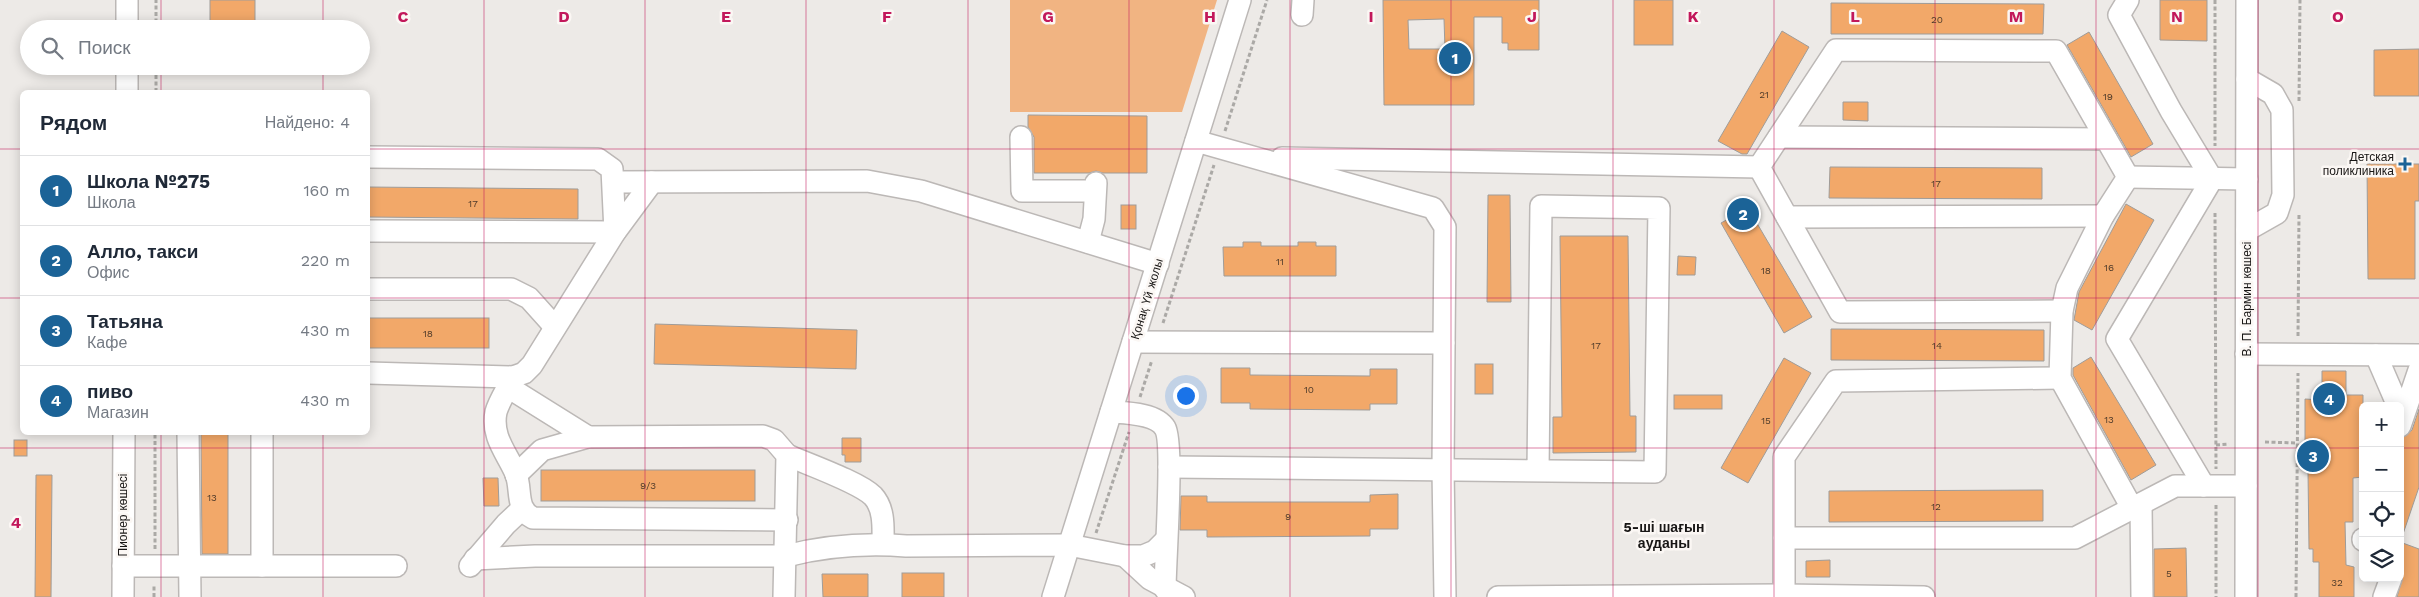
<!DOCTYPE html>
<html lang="ru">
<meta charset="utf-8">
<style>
body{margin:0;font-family:"Work Sans",sans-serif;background:#f6f6f7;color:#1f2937}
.controls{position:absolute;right:15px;bottom:15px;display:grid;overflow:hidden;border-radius:8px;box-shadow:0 2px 12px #0003}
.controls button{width:45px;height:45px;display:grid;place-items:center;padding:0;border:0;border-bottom:1px solid #e0e1e3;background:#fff;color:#1f2937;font:25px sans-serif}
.you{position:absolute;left:1185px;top:395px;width:18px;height:18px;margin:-12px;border:4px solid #fff;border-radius:50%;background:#1a73e8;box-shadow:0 0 0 8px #1a73e833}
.badge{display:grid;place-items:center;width:32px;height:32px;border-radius:50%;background:#1b6397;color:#fff;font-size:16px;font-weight:700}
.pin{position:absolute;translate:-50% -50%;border:2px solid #fff;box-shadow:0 1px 5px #0006}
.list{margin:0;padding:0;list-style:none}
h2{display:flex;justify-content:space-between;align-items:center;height:65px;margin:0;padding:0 20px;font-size:21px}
h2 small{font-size:16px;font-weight:400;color:#747a83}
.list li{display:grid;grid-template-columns:32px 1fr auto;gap:15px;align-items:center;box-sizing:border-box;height:70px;padding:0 20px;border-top:1px solid #e0e1e3}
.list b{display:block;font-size:19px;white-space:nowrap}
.list p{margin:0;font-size:16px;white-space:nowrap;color:#747a83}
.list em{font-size:16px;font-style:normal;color:#747a83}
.icon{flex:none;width:28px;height:28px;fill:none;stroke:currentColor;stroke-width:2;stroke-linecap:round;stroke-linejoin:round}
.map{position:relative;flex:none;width:2419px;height:597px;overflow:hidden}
.search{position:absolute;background:#fff;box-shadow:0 2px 12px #0003;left:20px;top:20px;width:350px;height:55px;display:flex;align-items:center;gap:12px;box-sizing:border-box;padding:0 18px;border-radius:28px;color:#747a83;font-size:19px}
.panel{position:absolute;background:#fff;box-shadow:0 2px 12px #0003;left:20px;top:90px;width:350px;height:345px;border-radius:8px}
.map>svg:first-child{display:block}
.green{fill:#f1b482}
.building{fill:#f2a869;stroke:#9f9c99;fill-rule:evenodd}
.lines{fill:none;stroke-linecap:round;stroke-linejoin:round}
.minor-casing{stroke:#bcb8b6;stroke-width:24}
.path{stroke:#aba9a6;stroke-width:3;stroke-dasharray:4 2.5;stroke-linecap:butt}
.minor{stroke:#fff;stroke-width:21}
.grid{fill:none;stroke:#c2185b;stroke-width:1;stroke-opacity:0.55}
.poi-dot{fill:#1b6397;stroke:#fbf7f4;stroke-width:2}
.labels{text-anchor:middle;stroke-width:5;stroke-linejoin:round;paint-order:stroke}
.number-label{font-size:10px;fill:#4e3a2a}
.poi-label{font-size:12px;fill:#181615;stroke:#fbf7f4;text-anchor:end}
.street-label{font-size:12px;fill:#181615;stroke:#fbf7f4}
.neighbourhood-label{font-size:14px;font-weight:bold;fill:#181615;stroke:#fbf7f4}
.grid-label{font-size:16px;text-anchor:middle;font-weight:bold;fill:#c2185b;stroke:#fbf7f4;stroke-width:5;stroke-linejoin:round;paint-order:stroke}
</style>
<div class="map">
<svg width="2419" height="597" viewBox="0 0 2419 597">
<rect width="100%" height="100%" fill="#edeae7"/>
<polygon class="green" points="1010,0 1217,0 1182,112 1010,112"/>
<g class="building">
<rect x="210" y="0" width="45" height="29"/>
<path d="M1383,0H1539V50H1508V43H1502V17H1474V105H1384ZM1444,19L1445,49H1409L1408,20Z"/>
<rect x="1634" y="0" width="39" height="45"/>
<polygon points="2160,0 2207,0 2207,41 2160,40"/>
<polygon points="1831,3 2044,4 2043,34 1831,34"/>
<polygon points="1782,31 1809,47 1747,154 1742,154 1718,141"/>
<polygon points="2089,32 2153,144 2131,157 2067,45"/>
<polygon points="2419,49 2419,96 2374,96 2374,50"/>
<polygon points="1843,102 1868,102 1868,121 1843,120"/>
<polygon points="1028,115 1147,116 1147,173 1103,173 1096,171 1089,173 1034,173 1034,137 1028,127"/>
<polygon points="2367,164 2419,164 2419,201 2415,201 2415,279 2368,279"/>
<polygon points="1830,167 2042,168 2042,199 1829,198"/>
<polygon points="368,187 578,189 578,219 368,217"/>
<polygon points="1488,195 1510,195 1511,302 1487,302"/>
<polygon points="2126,204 2154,220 2092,330 2074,320 2079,292"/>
<rect x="1121" y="205" width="15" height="24"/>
<polygon points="1748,208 1812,317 1784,333 1721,223"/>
<polygon points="1560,236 1628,236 1630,416 1636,416 1636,452 1553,453 1553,417 1562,417"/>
<polygon points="1243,242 1261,242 1261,246 1298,246 1298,242 1316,242 1316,246 1336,246 1336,276 1224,276 1223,247 1243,247"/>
<polygon points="1678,256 1696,257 1695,275 1677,275"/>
<rect x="368" y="318" width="121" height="30"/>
<polygon points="655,324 857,330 856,369 654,364"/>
<polygon points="1831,329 2044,330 2044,361 1831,360"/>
<polygon points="2091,357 2156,465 2131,480 2073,375 2073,368"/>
<polygon points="1784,358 1811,373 1748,483 1721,468"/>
<rect x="1475" y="364" width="18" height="30"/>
<polygon points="1221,368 1250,368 1250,375 1370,376 1370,369 1397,369 1397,404 1370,404 1370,410 1250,409 1250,403 1221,403"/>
<polygon points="2322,371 2346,371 2346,395 2363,395 2363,477 2353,478 2353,522 2345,522 2346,565 2354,567 2354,597 2319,597 2319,562 2313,562 2313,549 2309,549 2308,471 2305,471 2305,399 2322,400"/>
<rect x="1674" y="395" width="48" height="14"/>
<polygon points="2419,409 2419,487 2403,534 2400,534 2400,440 2412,430"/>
<polygon points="201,432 228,432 228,554 202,554"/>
<polygon points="842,438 861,438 861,462 845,462 845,455 842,455"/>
<rect x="14" y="440" width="13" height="16"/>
<rect x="541" y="470" width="214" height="31"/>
<polygon points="36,475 52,475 51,597 35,597"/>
<polygon points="483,478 498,478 499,506 484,506"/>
<polygon points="2043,490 2043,521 1829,522 1829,491"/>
<polygon points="1398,494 1398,529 1370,529 1370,536 1207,537 1207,530 1180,530 1181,496 1207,496 1207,502 1370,502 1370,495"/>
<polygon points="2400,542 2419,549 2419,597 2397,597 2403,576 2400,570"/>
<polygon points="2186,548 2187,597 2154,597 2154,549"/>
<polygon points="1830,560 1830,577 1806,577 1806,561"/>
<rect x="902" y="573" width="42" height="24"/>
<polygon points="822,574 868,574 868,597 823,597"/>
</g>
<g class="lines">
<g class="minor-casing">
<g id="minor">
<polyline points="2128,0 2119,15 2171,111 2212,179"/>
<polyline points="1302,15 1303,0"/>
<polyline points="127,29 127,0"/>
<polyline points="127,92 127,66"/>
<polyline points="1021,137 1022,191 1095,191"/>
<polyline points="1779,137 2106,139"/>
<polyline points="1196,141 1433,208 1445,227 1443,469 1445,597"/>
<polyline points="368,157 598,159 612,169 615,232 368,231"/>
<polyline points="1282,158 1759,167"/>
<polyline points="1759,167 1836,50 2056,51 2128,177"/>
<polyline points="1759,167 1840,312 2062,311"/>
<polyline points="2128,177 2103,216 2067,288 2062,311 2060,378 2132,508"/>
<polyline points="2128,177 2247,179"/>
<polyline points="614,182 867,181 921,191 1158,264"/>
<polyline points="1787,217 2103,216"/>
<polyline points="2247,230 2277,213 2283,195 2282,110 2273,94 2247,79"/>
<polyline points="1088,242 1094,219 1096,183"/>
<polyline points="368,289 511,289 529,298 555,327"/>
<polyline points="1133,342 1444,343"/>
<polyline points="2246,354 2419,355"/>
<polyline points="2376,355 2398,406"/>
<polyline points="368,373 513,377 524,373 532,365 615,232 652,182"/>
<path d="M513,377C508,388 499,401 496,412C491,437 507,453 516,474C522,490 515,509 533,518L787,520"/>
<polyline points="508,387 588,437"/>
<path d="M1111,412C1126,413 1156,413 1165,428C1174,443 1165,563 1165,589"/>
<polyline points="2400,426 2419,370"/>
<polyline points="188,432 190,597"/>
<polyline points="262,432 262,566"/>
<path d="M787,455C807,464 859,482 873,496C885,509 883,529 883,544"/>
<polyline points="1169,467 1655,472 1659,208 1541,206 1538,471"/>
<polyline points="516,475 542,450 588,437 763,436 774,440 787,455 784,597"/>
<polyline points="2204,486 2117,339 2212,179"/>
<polyline points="2141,504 2142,597"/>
<polyline points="1784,538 2075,538 2175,486 2246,486"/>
<polyline points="2363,539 2363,540"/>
<polyline points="1125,556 1150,579 1184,597"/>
<path d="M475,559L535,556H786C825,546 866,543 906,546L1069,545L1125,556H1143L1155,551L1166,540"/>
<polyline points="123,566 396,566"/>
<polyline points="470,566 506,524 522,509"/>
<polyline points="123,597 124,432"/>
<polyline points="1053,597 1240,0"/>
<polyline points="1498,597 1784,595 1924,597"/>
<polyline points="1784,597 1784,457 1836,381 2060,378"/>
<polyline points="2246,597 2247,0"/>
<polyline points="2384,597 2391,578"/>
</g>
</g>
<g class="path">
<polyline points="2215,0 2215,146"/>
<polyline points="156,29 156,0"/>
<polyline points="156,92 156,66"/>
<polyline points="2299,101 2300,0"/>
<polyline points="1225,131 1267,0"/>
<polyline points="2215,213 2216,469"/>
<polyline points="1163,323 1214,165"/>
<polyline points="2298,336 2299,213"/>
<polyline points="1140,397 1152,360"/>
<polyline points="2265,442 2297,443"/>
<polyline points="2216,445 2229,444"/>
<polyline points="2216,505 2216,597"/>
<polyline points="1096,533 1129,432"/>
<polyline points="155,549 155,432"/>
<polyline points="154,597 154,585"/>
<polyline points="2296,597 2298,373"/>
</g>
<use href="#minor" class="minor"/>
</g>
<path class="grid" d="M161,0V29M323,0V29M484,0V597M645,0V597M806,0V597M968,0V597M1129,0V597M1290,0V597M1451,0V597M1613,0V597M1774,0V597M1935,0V597M2096,0V597M2258,0V597M161,66V92M323,66V92M0,149H22M368,149H2419M0,298H22M368,298H2419M161,432V597M323,432V597M0,448H2363M2400,448H2419"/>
<path class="poi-dot" d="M2402.5 156.5h5v5h5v5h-5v5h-5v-5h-5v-5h5z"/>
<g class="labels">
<g class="number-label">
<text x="1937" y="23">20</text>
<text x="1764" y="98">21</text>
<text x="2108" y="100">19</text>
<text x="1936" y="187">17</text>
<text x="473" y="207">17</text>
<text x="1280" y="265">11</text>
<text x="2109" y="271">16</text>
<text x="1766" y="274">18</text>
<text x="428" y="337">18</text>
<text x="1596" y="349">17</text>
<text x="1937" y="349">14</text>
<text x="1309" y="393">10</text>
<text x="2109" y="423">13</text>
<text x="1766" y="424">15</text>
<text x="648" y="489">9/3</text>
<text x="212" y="501">13</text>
<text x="1936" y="510">12</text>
<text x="1288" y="520">9</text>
<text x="2169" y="577">5</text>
<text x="2337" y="586">32</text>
</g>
<g class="poi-label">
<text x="2394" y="161">Детская<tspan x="2394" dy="14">поликлиника</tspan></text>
</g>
<g class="street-label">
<text transform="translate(1147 299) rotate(-73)" y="4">Қонақ Үй жолы</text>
<text transform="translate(2247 299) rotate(-90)" y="4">В. П. Бармин көшесі</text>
<text transform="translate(123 515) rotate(-90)" y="4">Пионер көшесі</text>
</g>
<g class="neighbourhood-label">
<text x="1664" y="532">5-ші шағын<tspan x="1664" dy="16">ауданы</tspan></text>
</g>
</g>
<g class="grid-label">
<text x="403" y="22">C</text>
<text x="564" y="22">D</text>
<text x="726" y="22">E</text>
<text x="887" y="22">F</text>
<text x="1048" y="22">G</text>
<text x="1210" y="22">H</text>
<text x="1371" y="22">I</text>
<text x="1532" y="22">J</text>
<text x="1693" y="22">K</text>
<text x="1855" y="22">L</text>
<text x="2016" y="22">M</text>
<text x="2177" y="22">N</text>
<text x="2338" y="22">O</text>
<text x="16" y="528">4</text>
</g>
</svg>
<div class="controls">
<button>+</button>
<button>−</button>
<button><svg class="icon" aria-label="locate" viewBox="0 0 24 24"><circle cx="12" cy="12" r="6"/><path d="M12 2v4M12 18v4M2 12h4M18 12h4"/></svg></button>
<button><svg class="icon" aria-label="layers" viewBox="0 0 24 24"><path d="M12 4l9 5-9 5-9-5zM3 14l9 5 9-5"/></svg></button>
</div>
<div class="you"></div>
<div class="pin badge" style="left:1455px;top:58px">1</div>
<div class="pin badge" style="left:1743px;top:214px">2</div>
<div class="pin badge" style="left:2313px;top:456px">3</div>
<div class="pin badge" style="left:2329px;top:399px">4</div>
<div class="search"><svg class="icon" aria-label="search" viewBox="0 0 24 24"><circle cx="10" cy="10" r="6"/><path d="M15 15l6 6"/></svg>Поиск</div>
<section class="panel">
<h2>Рядом<small>Найдено: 4</small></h2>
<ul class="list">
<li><span class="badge">1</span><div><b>Школа №275</b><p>Школа</p></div><em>160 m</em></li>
<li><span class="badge">2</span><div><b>Алло, такси</b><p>Офис</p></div><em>220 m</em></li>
<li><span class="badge">3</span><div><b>Татьяна</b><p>Кафе</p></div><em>430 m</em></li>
<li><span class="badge">4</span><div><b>пиво</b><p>Магазин</p></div><em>430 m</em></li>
</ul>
</section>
</div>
